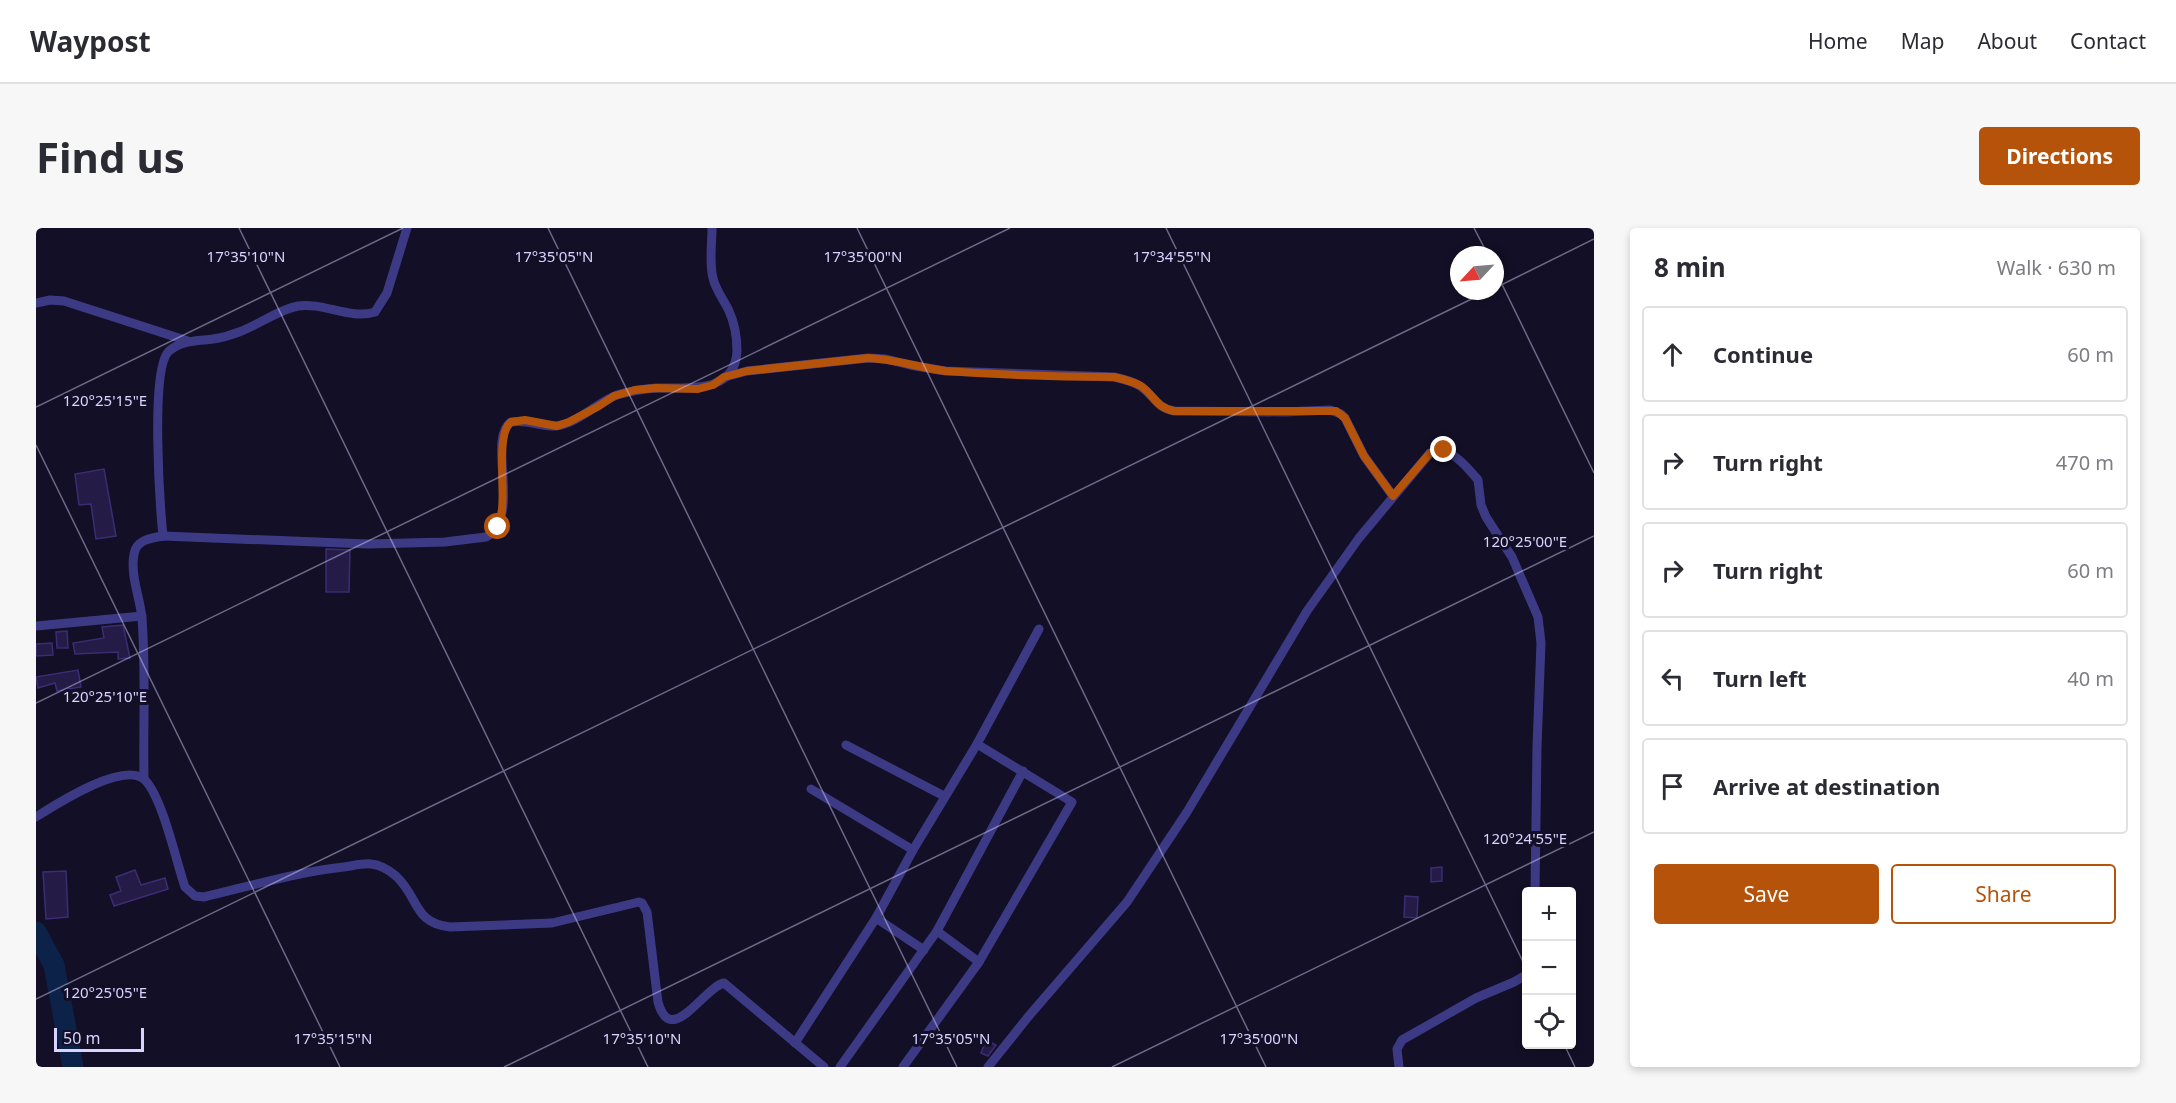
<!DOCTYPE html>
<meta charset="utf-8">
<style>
body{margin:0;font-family:"Noto Sans",sans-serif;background:#f7f7f7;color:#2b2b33}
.controls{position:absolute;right:18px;bottom:18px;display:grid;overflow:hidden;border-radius:6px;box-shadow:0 3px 9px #0003}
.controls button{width:54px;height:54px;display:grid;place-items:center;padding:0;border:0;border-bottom:2px solid #e1e1e2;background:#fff;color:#2b2b33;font:30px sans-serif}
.compass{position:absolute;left:1414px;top:18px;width:54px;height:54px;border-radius:50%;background:#fff;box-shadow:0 3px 9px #0003;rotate:244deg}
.scale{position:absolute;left:18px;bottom:15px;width:90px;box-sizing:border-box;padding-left:6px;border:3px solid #d9d4ff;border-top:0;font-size:16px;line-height:21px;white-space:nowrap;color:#d9d4ff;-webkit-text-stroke:4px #130f26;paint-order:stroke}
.stop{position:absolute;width:18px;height:18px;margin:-14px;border:4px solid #b45309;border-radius:50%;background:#fff}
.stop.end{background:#b45309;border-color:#fff;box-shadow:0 2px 6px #0008}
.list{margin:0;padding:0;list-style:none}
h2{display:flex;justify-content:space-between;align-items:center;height:78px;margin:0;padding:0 24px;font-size:26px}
h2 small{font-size:20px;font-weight:400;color:#7c7c81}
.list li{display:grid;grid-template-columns:39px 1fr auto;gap:18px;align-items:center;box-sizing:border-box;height:96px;margin:0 12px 12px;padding:0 12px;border:2px solid #e1e1e2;border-radius:6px}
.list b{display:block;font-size:22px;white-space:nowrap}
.list em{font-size:20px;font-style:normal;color:#7c7c81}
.actions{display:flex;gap:12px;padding:18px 24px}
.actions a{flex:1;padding:14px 0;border:2px solid #b45309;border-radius:6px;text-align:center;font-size:21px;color:#b45309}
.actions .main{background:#b45309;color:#fff}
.icon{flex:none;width:33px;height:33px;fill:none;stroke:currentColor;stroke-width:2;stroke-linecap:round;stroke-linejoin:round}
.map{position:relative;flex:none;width:1558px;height:839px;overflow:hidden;border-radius:6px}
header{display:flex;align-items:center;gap:36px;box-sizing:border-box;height:84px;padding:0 30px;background:#fff;border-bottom:2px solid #e1e1e2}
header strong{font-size:28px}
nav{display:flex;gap:33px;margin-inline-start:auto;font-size:21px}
.intro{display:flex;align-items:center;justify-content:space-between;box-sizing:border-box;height:144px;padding:0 36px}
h1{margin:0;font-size:42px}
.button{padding:15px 27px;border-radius:6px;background:#b45309;color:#fff;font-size:21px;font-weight:700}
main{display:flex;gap:36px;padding:0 36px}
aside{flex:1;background:#fff;border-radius:6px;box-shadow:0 3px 9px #0003}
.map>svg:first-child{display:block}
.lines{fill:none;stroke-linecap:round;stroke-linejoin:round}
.river{stroke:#0c2248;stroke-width:21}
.building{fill:#241b47;stroke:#3b2d73;stroke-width:1.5}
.street{stroke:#3d3a85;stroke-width:9}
.route{stroke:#b45309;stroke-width:8}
.ticks{fill:none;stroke:#d9d4ff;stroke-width:1.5;stroke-opacity:0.45}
.ticks-label{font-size:15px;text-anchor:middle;fill:#d9d4ff;stroke:#130f26;stroke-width:6;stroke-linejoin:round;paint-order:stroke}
</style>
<header>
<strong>Waypost</strong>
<nav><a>Home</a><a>Map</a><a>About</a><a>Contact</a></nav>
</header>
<div class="intro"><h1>Find us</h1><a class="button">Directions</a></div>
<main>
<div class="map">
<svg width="1558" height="839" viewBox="0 0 1558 839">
<rect width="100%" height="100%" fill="#130f26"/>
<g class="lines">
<polyline class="river" points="0,704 18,737 37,839"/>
</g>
<g class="building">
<polygon points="68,241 80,308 60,311 55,276 43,277 39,246"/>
<polygon points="290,321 314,322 313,364 290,364"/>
<polygon points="87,397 94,430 82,431 82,424 39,426 37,415 68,410 66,399"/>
<polygon points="31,403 32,420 21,420 20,404"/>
<polygon points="16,415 17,427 0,428 0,416"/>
<polygon points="42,442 45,459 21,463 19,455 2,460 0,449"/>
<polygon points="1406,639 1406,653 1395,654 1395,640"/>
<polygon points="99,642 105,657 129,650 132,661 78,678 74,667 85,663 80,649"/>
<polygon points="30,643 32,689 10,691 7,644"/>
<polygon points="1369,668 1382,669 1381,690 1368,689"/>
<polygon points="950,812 960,817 952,828 945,825"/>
</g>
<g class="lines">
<g class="street">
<polyline points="0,75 14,72 28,73 152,113"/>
<path d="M689,149L711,143L832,130L850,131L874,137L909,143L1078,149C1087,151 1096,153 1104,158C1119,168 1119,179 1138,183L1249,184L1294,182L1305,186L1309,190L1328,228L1357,268"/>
<path d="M127,308C124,278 114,140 133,123C146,112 161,113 177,111C185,110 195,107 203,104C223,97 241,82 262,78C287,74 314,92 339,84L351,65L371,0"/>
<polyline points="0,398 106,388"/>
<polyline points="810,517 908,568"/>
<path d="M108,551C107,497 110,444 106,390C104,370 94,347 98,326C100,312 115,310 127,308L332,316L409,314L450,309C487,288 450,212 475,194C491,191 505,199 520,198C541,196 563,173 581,167C594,163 607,161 621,160C650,159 699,167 701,123C701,110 698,94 693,83C688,72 679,61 677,50C673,35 676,16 676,0"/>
<polyline points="775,561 877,622"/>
<path d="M0,589C19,577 88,532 109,552C127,571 140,633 149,659L159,668L168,669C214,658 261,644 308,639C316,638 327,635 335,636C345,637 353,642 360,648C383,669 377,695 414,699L516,695L603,674L606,675L611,684L622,774C635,821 668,759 688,755L788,839"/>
<polyline points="840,690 888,722"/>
<polyline points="901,703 943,734"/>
<polyline points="759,815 840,690 877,622 941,516 1003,401"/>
<polyline points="804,839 901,703 987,543"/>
<polyline points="867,839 943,734 1036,574 941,516"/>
<path d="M952,839L992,789L1091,674L1151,584L1271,383L1323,310L1394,225C1414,217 1430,238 1442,252L1445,277L1450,289L1476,329L1502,389L1505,415L1501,519L1499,664"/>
<polyline points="1363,839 1361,821 1366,812 1440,770 1478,754 1490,747"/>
</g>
</g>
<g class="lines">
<path class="route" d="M462,299C463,293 466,287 466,281C469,260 460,205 475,194L489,192L521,198L533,194L563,178L578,168L599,162L620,160L662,161L677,157L688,149L711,143L832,130C859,131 884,140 910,143C965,147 1022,149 1078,149C1087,151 1096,153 1105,158C1119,168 1119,179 1138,183H1300L1309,190L1328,228L1357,268L1394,225L1408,222"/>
</g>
<path class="ticks" d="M203,0L612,839M512,0L921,839M821,0L1230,839M1130,0L1490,740M1438,0L1452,27M1459,42L1558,245M1459,60L1558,11M0,179L367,0M0,217L304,839M0,475L974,0M0,771L1452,63M1528,816L1539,839M468,839L1558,308M1076,839L1558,604"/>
<g class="ticks-label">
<text x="210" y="34">17°35'10"N</text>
<text x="518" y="34">17°35'05"N</text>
<text x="827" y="34">17°35'00"N</text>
<text x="1136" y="34">17°34'55"N</text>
<text x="69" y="178">120°25'15"E</text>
<text x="1489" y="319">120°25'00"E</text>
<text x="69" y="474">120°25'10"E</text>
<text x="1489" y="616">120°24'55"E</text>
<text x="69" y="770">120°25'05"E</text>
<text x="297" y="816">17°35'15"N</text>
<text x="606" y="816">17°35'10"N</text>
<text x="915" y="816">17°35'05"N</text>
<text x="1223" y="816">17°35'00"N</text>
</g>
</svg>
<div class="controls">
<button>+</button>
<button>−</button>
<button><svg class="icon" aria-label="locate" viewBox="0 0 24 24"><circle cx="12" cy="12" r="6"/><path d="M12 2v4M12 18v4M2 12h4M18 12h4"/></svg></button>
</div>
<svg class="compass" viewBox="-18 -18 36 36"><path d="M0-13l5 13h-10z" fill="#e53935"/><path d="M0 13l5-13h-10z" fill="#7c7c81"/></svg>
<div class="scale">50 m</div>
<div class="stop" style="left:462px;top:299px"></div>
<div class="stop end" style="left:1408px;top:222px"></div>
</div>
<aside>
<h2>8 min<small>Walk · 630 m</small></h2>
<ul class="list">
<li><svg class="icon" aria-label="ahead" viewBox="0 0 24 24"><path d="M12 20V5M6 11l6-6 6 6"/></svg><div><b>Continue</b></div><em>60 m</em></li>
<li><svg class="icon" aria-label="right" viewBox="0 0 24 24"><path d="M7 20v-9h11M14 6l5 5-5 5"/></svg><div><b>Turn right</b></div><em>470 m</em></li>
<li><svg class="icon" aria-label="right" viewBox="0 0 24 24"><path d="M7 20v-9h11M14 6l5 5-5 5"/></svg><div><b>Turn right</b></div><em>60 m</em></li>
<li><svg class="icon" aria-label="left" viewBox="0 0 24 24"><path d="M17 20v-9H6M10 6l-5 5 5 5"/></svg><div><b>Turn left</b></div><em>40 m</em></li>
<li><svg class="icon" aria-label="arrive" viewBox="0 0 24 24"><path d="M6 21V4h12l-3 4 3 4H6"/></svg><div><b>Arrive at destination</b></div></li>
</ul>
<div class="actions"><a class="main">Save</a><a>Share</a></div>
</aside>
</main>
